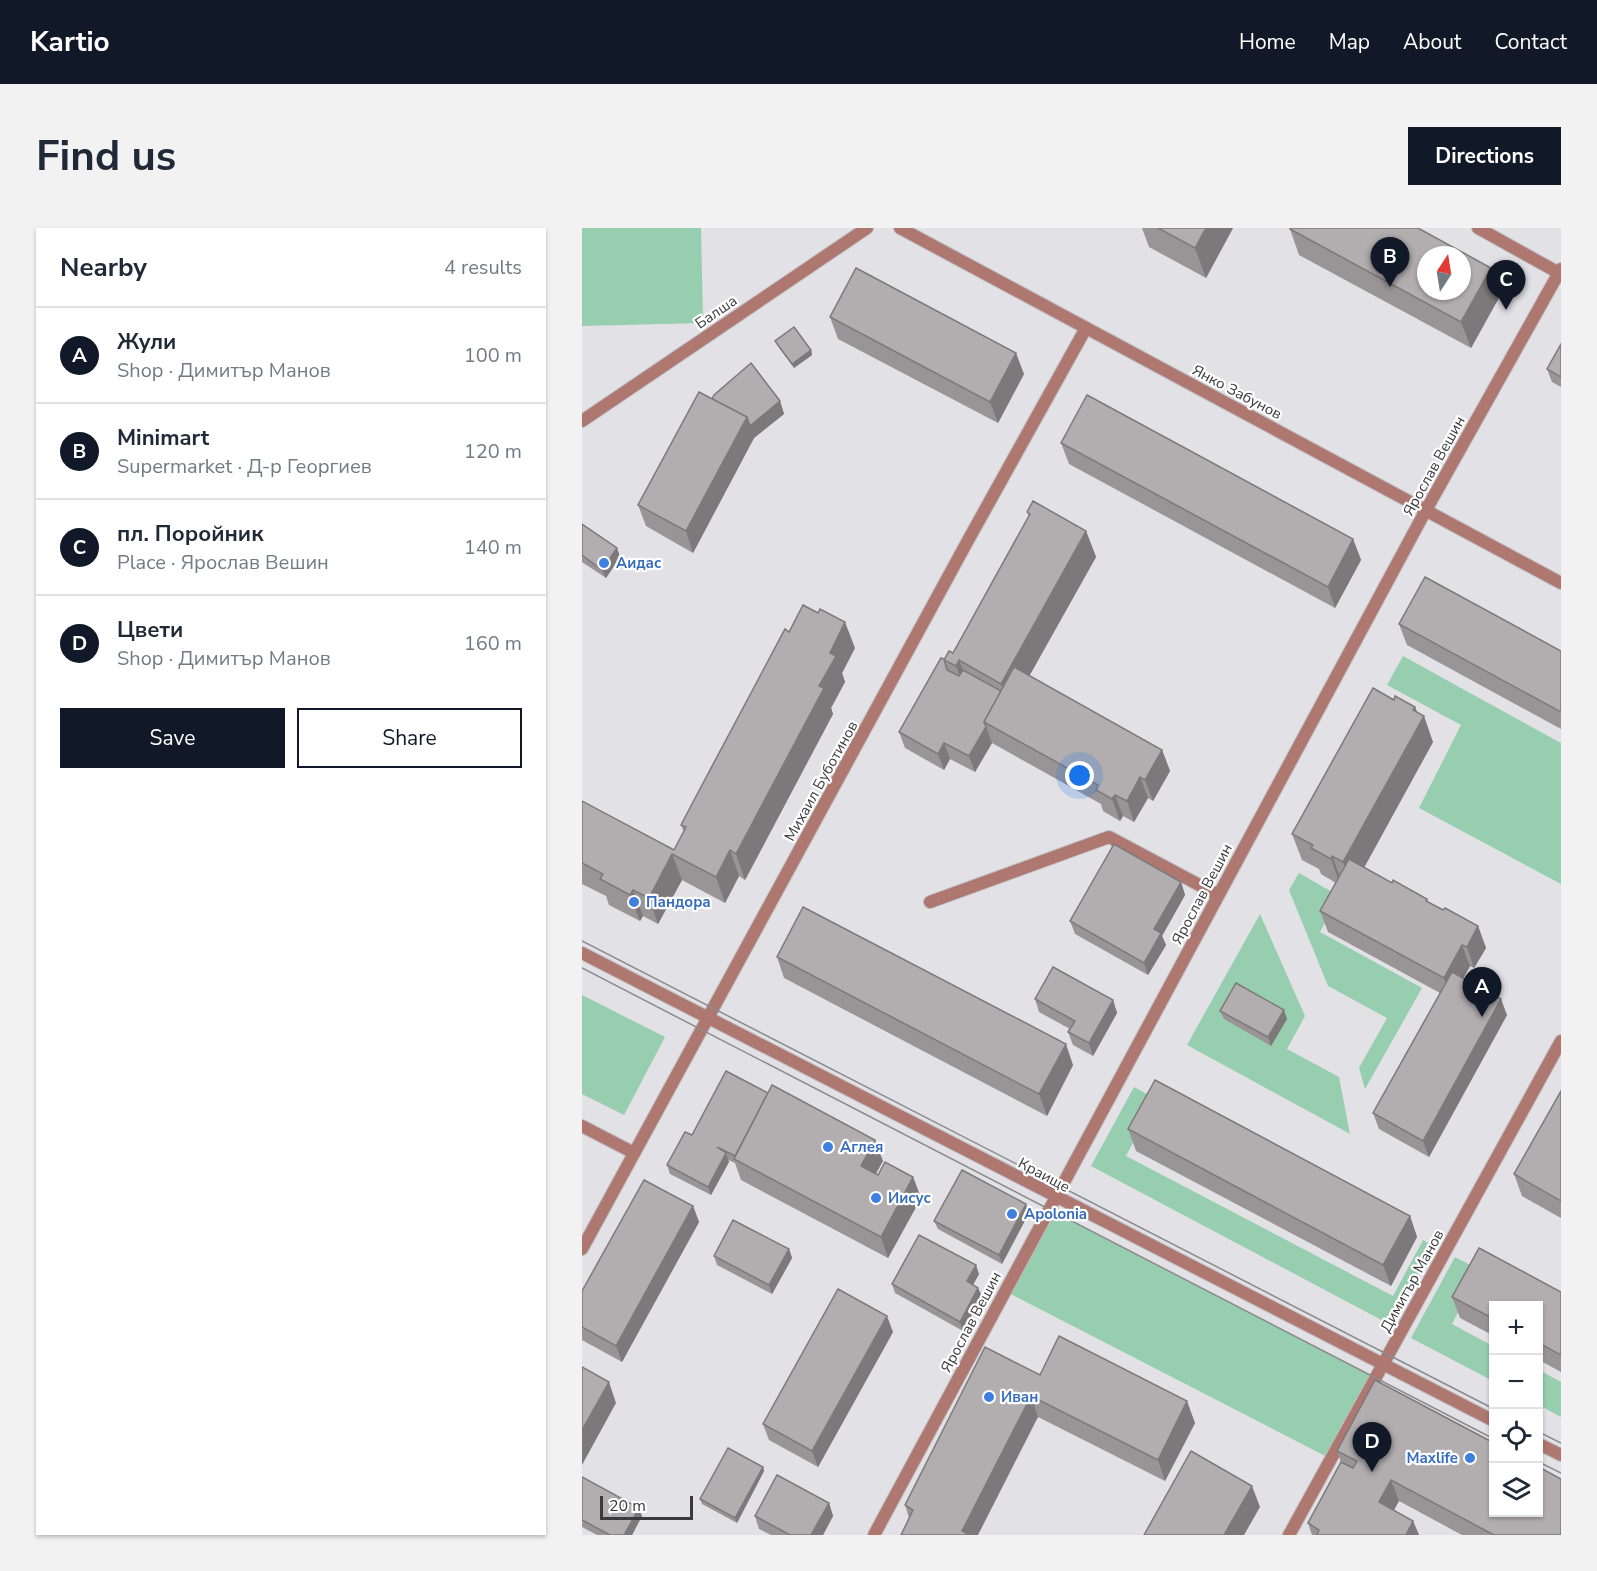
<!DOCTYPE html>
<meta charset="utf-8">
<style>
body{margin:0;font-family:"Nunito Sans",sans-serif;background:#f2f2f3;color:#1f2937}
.controls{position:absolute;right:18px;bottom:18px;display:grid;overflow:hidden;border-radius:0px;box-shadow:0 2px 4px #0004}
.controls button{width:54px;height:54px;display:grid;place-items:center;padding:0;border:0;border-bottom:2px solid #e0e1e3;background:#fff;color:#1f2937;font:30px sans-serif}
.compass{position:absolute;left:835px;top:18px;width:54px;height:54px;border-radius:50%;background:#fff;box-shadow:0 2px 4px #0004;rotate:12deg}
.scale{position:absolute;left:18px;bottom:15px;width:93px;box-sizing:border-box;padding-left:6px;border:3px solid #3a3a3c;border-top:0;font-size:16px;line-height:21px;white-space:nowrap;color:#3a3a3c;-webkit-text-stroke:4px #fff;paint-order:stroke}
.you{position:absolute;left:498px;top:548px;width:21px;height:21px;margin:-15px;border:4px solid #fff;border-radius:50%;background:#1a73e8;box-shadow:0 0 0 9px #1a73e833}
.badge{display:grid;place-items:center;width:39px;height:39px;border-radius:50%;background:#111827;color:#fff;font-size:20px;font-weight:700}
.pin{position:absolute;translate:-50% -50px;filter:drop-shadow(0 2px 3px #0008)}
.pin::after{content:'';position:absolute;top:32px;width:21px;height:18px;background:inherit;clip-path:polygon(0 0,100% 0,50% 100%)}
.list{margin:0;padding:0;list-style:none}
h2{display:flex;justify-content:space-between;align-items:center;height:78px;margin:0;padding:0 24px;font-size:26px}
h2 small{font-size:20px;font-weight:400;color:#747a83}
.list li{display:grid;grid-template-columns:39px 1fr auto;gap:18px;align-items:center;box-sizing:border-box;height:96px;padding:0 24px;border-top:2px solid #e0e1e3}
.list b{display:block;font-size:22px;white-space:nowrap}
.list p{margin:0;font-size:20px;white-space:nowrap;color:#747a83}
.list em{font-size:20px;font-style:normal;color:#747a83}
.actions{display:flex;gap:12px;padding:18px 24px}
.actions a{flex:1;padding:14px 0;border:2px solid #111827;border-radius:0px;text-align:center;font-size:21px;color:#111827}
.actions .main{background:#111827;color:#fff}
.icon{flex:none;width:33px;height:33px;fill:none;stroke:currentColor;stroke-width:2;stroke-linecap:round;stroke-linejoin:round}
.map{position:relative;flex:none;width:979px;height:1307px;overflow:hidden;border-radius:0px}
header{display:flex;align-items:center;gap:36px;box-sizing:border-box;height:84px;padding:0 30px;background:#111827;color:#fff}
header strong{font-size:28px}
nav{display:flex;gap:33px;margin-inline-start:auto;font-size:21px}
.intro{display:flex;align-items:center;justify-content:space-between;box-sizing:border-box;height:144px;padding:0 36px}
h1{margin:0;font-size:42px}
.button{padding:15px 27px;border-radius:0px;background:#111827;color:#fff;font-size:21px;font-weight:700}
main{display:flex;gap:36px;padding:0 36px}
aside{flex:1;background:#fff;border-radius:0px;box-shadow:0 2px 4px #0004}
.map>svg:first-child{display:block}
.green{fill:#97ceaf}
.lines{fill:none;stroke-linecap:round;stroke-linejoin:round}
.lane-casing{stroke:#bdbcc1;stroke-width:14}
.street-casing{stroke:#bdbcc1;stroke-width:14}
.lane{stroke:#ae776f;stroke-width:12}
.street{stroke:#ae776f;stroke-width:12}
.tram{stroke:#8b8b8e;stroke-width:1.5}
.wall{fill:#999596}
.shaded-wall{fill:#7d797a}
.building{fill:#b2adaf;stroke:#7d797a;stroke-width:1.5;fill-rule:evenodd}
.shop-dot{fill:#3f7fe0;stroke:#fff;stroke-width:2}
.labels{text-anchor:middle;stroke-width:4.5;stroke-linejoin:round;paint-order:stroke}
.street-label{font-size:15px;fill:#3a3a3c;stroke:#fff}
.shop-label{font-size:15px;font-weight:bold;fill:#366cbe;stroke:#fff;text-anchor:start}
</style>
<header>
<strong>Kartio</strong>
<nav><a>Home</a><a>Map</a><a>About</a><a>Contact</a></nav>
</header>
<div class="intro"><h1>Find us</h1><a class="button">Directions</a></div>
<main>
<aside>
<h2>Nearby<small>4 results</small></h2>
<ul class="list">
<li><span class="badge">A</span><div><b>Жули</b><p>Shop · Димитър Манов</p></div><em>100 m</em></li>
<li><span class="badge">B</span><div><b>Minimart</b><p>Supermarket · Д-р Георгиев</p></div><em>120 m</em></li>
<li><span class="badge">C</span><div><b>пл. Поройник</b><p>Place · Ярослав Вешин</p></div><em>140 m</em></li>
<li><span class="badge">D</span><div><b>Цвети</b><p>Shop · Димитър Манов</p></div><em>160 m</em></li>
</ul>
<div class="actions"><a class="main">Save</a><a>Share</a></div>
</aside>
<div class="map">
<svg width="979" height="1307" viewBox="0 0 979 1307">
<rect width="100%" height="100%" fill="#e2e1e6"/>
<g class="green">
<polygon points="0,0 119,0 121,95 0,98"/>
<polygon points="821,428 979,515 979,656 837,580 879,497 805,457"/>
<polygon points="717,645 757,668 738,704 840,760 783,861 777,840 805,790 746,758 707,662"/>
<polygon points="678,686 723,788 705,821 757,849 768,906 605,817"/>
<polygon points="0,767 83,809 42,887 0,866"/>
<polygon points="552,859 574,871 544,928 811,1068 841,1012 851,1018 809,1097 509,938"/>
<polygon points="467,981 794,1150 749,1231 423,1063"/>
<polygon points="873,1029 898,1042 870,1096 911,1118 911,1153 829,1110"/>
<polygon points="957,1142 979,1154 979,1189 957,1177"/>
</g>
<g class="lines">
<g class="lane-casing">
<g id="lane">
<polyline points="348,674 527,609 636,667"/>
<polyline points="0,898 52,925"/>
</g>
</g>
<g class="street-casing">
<g id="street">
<polyline points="318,0 979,355"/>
<polyline points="896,0 977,45"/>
<polyline points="0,193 285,0"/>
<polyline points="0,725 912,1193"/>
<polyline points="0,1021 384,316 504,100"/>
<polyline points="957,1216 979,1227"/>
<polyline points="292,1307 844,282 979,41"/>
<polyline points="707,1307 979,813"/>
</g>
</g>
<use href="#lane" class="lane"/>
<use href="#street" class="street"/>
<g class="tram">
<polyline points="0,713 912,1181"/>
<polyline points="0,740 912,1211"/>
<polyline points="957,1204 979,1215"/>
<polyline points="957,1234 979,1245"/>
</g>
</g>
<g class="wall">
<polygon points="560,0 651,0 624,50 567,19"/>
<polygon points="708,1 919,66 889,120 717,27"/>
<polygon points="248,89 442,146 416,195 256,111"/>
<polygon points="193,113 229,122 230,127 212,140 195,117"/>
<polygon points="979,116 979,159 970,154 965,141"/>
<polygon points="130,171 198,173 202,186 172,210 111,325 64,298 56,277"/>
<polygon points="479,215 771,311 779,332 753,380 487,236"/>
<polygon points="445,284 504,303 514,329 447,448 580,522 588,543 571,573 566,570 552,594 541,588 538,593 521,583 519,576 410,515 393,544 368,531 362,542 323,520 317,504 362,431 371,425 447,289"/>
<polygon points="0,296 35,320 38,329 24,350 0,334"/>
<polygon points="817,396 979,423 979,501 825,417"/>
<polygon points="207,404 273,420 260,445 263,454 249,480 251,486 163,652 157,648 143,675 100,652 76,696 61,688 58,693 27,677 24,668 0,656 0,573 92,622 102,604 99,597"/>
<polygon points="812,472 833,479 835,484 851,514 782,639 810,655 845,671 847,675 861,682 896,698 904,720 892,740 888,738 881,750 925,787 847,929 797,901 791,885 858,765 746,704 738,683 754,655 739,646 737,641 720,632 710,606"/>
<polygon points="599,654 603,667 580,708 584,717 566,747 493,706 488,693"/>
<polygon points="195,729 491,837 465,888 202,750"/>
<polygon points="453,771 531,772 535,785 511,828 491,817 486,804 488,801 457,784"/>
<polygon points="638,783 705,791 689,818 642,791"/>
<polygon points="979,863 979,990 940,968 932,946"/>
<polygon points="546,901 828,988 835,1009 809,1058 554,923"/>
<polygon points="110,907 301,933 293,946 296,947 331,949 339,970 306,1030 159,952 153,935 146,932 147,934 129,967 88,946 85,937"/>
<polygon points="111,978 117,994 40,1134 0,1112 0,1063"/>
<polygon points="447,985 420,1036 356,1001 352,993"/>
<polygon points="207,1021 210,1030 190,1066 135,1037 132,1028"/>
<polygon points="397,1046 391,1057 400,1068 381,1103 313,1065 310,1056"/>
<polygon points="979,1064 979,1144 957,1132 957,1077 912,1077 912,1108 878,1090 870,1069"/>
<polygon points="311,1104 236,1239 187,1212 181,1196"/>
<polygon points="458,1147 613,1195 583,1253 456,1189 327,1290 323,1277"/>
<polygon points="755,1223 979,1307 880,1307 817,1273 812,1282 831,1293 837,1307 730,1307 726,1295 759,1234"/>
<polygon points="181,1239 182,1243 155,1295 120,1276 118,1271"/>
<polygon points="0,1249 60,1288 50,1307 15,1307 0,1299"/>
<polygon points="247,1275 251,1288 241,1307 189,1307 177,1301 173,1288"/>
</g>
<g class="shaded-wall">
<polygon points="624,0 651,0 624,50 613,20"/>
<polygon points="909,40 919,66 889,120 879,94"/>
<polygon points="229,122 230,127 212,140 210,136"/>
<polygon points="434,125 442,146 416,195 408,174"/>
<polygon points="198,173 202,186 172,210 111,325 104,303 165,189"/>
<polygon points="504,303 514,329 417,502 423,465 419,456"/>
<polygon points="771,311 779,332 753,380 746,359"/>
<polygon points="35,320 38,329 24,350 20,342"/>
<polygon points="263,394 273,420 260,445 263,454 249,480 251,486 163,652 154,626 237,458 248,425"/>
<polygon points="377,432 387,458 383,464 374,438"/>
<polygon points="833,479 839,494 842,488 851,514 771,660 761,634"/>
<polygon points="404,499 410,515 393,544 387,528"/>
<polygon points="362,515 368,531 362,542 356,526"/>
<polygon points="580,522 588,543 571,573 563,552"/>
<polygon points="558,549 566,570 552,594 545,573"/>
<polygon points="533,567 541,588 538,593 530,571"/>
<polygon points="148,622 157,648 143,675 134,649"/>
<polygon points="90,626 100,652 76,696 67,670"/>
<polygon points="750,628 760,654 758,657 749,631"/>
<polygon points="599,654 603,667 580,708 584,717 566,747 562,735 572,701"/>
<polygon points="51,662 61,688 58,693 48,667"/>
<polygon points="896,698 904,720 892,740 885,719"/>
<polygon points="880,717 888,738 869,772 862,750"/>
<polygon points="919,771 925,787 847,929 841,913"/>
<polygon points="531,772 535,785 511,828 507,815"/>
<polygon points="702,782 705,791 689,818 686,809"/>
<polygon points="484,816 491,837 465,888 457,866"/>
<polygon points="293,912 301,933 286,960 279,938"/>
<polygon points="144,925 147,934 129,967 126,959"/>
<polygon points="331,949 339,970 306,1030 299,1009"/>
<polygon points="444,976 447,985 420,1036 417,1027"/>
<polygon points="111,978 117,994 40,1134 34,1118"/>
<polygon points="828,988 835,1009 809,1058 801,1037"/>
<polygon points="207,1021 210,1030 190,1066 187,1057"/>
<polygon points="394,1037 397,1046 388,1062 385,1053"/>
<polygon points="396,1060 400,1068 381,1103 378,1094"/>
<polygon points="305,1088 311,1104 236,1239 230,1223"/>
<polygon points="27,1154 34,1175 0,1237 0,1202"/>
<polygon points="449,1168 456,1189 396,1307 382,1307 380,1303"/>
<polygon points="605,1173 613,1195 583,1253 576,1232"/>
<polygon points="181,1239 182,1243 155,1295 153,1290"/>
<polygon points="809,1252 817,1273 804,1296 797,1274"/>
<polygon points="670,1258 678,1279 662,1307 642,1307"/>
<polygon points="247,1275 251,1288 241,1307 229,1307"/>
<polygon points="57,1280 60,1288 50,1307 42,1307"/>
<polygon points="831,1293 837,1307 824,1307"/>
</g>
<g class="building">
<polygon points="576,0 624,0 613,20"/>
<path d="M709,0H836L909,40L879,94L708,1ZM844,27H880V63H844Z"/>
<polygon points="274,40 434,125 408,174 248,89"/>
<polygon points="212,99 229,122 210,136 193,113"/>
<polygon points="979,116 979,149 965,141"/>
<polygon points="169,135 198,173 168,198 165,189 130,171 132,167"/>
<polygon points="117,164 165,189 104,303 56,277"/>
<polygon points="505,167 771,311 746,359 479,215"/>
<polygon points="451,273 504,303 419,456 377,432 374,438 362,432 367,423 371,425 448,286 445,284"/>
<polygon points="0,296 35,320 20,342 0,327"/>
<polygon points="843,349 979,423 979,484 817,396"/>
<polygon points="221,377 236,385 238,381 263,394 248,425 254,428 237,458 242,460 154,626 148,622 134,649 90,626 67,670 51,662 48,667 18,651 21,646 0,635 0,573 92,622 104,599 99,597 111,574 203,401 207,404"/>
<polygon points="359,430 362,431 365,442 377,448 381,442 419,463 402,494 404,499 387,528 362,515 356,526 317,504"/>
<polygon points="432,439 580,522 563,552 558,549 545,573 533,567 530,571 514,562 516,557 402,494"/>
<polygon points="791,460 812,472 813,468 833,479 831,482 842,488 761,634 750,628 749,631 729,620 731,617 710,606"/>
<polygon points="532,616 599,654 572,701 579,705 562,735 488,693"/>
<polygon points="767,631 810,655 811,652 845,671 844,673 861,682 863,680 896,698 885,719 880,717 862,750 738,683"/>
<polygon points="221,679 484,816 457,866 195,729"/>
<polygon points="471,739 531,772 507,815 486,804 493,793 453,771"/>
<polygon points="870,744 919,771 841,913 791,885"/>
<polygon points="654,755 702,782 686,809 638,783"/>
<polygon points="144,843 186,865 153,928 135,919 144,925 126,959 85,937 103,904 110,907"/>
<polygon points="573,852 828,988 801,1037 546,901"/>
<polygon points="190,857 293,912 279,938 296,947 303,934 331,949 299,1009 152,931"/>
<polygon points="979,863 979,973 932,946"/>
<polygon points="380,942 444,976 417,1027 352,993"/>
<polygon points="62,952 111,978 34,1118 0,1099 0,1063"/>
<polygon points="151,992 207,1021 187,1057 132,1028"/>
<polygon points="337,1007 394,1037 385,1053 396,1060 378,1094 310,1056"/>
<polygon points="897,1020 979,1064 979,1127 957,1115 957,1077 912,1077 912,1091 870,1069"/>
<polygon points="256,1061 305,1088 230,1223 181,1196"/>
<polygon points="477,1108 605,1173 576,1232 449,1168 380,1303 388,1307 319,1307 331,1282 323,1277 403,1119 458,1147"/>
<polygon points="0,1139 27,1154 0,1202"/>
<polygon points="793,1152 912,1215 912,1284 957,1284 957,1239 979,1251 979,1307 912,1307 809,1252 797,1274 831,1293 824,1307 735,1307 737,1302 726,1295 759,1234 771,1240 775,1233 755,1223"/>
<polygon points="146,1220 181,1239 153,1290 118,1271"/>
<polygon points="609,1223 670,1258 642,1307 562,1307"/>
<polygon points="195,1247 247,1275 229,1307 208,1307 173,1288"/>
<polygon points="0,1249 57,1280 42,1307 28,1307 0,1292"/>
</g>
<g class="shop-dot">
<circle cx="22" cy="335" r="6"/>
<circle cx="52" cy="674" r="6"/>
<circle cx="246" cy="919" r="6"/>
<circle cx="294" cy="970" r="6"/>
<circle cx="430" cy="986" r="6"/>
<circle cx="407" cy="1169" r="6"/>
<circle cx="888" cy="1230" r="6"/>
</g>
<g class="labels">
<g class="street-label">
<text transform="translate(134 84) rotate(-34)" y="5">Балша</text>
<text transform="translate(655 164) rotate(28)" y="5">Янко Забунов</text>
<text transform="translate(852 238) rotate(-61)" y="5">Ярослав Вешин</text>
<text transform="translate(239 553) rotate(-61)" y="5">Михаил Буботинов</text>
<text transform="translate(620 666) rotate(-62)" y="5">Ярослав Вешин</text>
<text transform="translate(462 947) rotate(28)" y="5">Краище</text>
<text transform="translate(830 1053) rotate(-61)" y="5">Димитър Манов</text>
<text transform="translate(389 1094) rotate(-62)" y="5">Ярослав Вешин</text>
</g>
<g class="shop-label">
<text x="34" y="340">Аидас</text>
<text x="64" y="679">Пандора</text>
<text x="258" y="924">Аглея</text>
<text x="306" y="975">Иисус</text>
<text x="442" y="991">Apolonia</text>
<text x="419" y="1174">Иван</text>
<text x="876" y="1235" text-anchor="end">Maxlife</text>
</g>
</g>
</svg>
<div class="controls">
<button>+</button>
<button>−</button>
<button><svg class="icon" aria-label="locate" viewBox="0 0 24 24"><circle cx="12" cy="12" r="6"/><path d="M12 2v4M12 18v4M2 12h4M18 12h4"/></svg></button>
<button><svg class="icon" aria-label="layers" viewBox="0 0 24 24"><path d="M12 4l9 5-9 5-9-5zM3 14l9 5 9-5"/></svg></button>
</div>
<svg class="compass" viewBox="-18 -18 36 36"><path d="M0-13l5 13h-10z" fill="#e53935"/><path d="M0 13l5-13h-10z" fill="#747a83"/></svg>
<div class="scale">20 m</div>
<div class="you"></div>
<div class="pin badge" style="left:900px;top:789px">A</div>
<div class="pin badge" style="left:808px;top:59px">B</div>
<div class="pin badge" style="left:924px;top:82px">C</div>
<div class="pin badge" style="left:790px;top:1244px">D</div>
</div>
</main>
